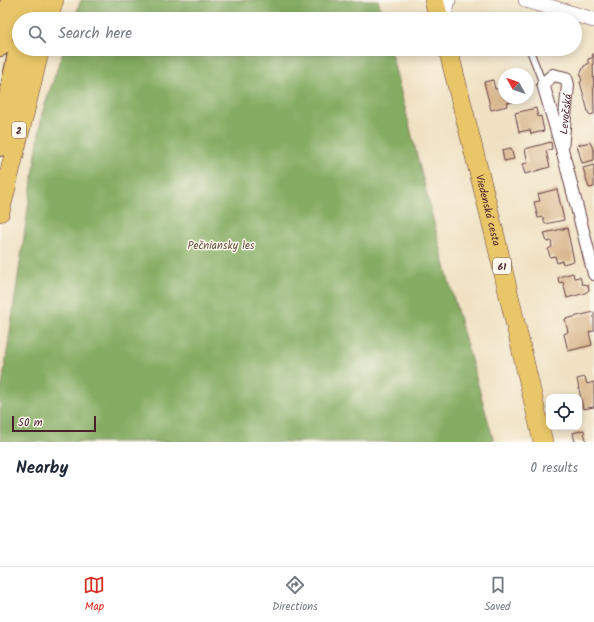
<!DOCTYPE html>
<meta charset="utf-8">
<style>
body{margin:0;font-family:Kalam,sans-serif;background:#f2f2f3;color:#1f2937}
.controls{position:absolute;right:12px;bottom:12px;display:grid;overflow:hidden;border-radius:8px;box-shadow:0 2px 10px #0003}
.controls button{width:36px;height:36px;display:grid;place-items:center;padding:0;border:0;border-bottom:1px solid #e0e1e3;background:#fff;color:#1f2937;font:20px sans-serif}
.compass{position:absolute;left:498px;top:68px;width:36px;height:36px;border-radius:50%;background:#fff;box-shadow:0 2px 10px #0003;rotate:310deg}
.scale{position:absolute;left:12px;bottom:10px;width:84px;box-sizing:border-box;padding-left:4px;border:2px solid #4a1f2b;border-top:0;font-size:11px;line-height:14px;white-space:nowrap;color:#4a1f2b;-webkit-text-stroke:3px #fbf7ec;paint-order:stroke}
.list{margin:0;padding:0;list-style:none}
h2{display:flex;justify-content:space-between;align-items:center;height:52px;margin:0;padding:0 16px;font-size:17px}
h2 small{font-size:13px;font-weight:400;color:#747a83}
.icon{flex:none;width:22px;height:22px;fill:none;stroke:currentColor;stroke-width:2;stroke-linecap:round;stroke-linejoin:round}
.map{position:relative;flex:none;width:594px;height:442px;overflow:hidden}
.search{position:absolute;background:#fff;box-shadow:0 2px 10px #0003;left:12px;right:12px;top:12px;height:44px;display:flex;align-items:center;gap:10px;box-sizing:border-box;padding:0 14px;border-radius:22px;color:#747a83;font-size:15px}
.sheet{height:124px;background:#fff}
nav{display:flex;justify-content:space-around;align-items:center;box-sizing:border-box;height:56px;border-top:1px solid #e0e1e3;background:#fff;font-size:11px;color:#747a83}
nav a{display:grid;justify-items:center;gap:2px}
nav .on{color:#d93025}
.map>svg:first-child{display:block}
.forest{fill:#84ac62;stroke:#676646}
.building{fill:#dab88f}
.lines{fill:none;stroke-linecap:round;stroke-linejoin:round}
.service-casing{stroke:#633c42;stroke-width:8}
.minor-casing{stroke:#633c42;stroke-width:14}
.tertiary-casing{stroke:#633c42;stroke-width:16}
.primary-casing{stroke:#633c42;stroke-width:20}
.motorway-casing{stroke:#633c42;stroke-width:24}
.service{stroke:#fff;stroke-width:6}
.minor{stroke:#fff;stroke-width:12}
.tertiary{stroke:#fff;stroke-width:15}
.primary{stroke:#e9c769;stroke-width:19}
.motorway{stroke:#e9c769;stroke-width:22}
.labels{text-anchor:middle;stroke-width:3;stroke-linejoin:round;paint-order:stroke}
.shield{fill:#fbf7ec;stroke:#7f6065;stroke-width:1}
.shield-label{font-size:10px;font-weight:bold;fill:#4a1f2b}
.street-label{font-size:11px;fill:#4a1f2b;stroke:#fbf7ec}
.park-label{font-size:11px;fill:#655140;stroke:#fbf7ec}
</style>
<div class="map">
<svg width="594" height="442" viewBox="0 0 594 442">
<rect width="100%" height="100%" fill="#fbf7ec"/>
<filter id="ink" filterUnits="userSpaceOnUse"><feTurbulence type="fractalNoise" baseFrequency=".025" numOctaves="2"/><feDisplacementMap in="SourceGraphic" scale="8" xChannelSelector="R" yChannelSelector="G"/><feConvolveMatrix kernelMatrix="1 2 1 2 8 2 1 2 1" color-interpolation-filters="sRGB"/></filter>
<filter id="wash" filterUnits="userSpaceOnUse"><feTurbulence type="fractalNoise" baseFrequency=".012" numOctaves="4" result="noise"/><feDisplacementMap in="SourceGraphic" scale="16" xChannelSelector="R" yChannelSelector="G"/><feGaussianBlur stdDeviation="0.9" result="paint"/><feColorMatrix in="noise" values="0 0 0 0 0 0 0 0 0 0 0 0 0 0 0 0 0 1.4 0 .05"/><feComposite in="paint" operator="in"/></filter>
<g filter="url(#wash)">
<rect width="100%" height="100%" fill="#f0e1c2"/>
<g class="forest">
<polygon points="81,0 378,0 383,19 74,19"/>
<polygon points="64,49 390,49 447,274 494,442 0,442 0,400 42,113"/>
</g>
<g id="blocks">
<g class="building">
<polygon points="593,53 594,114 589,115 580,82 582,81 580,75 584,66 588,64 588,59 592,58"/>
<polygon points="528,79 532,91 529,91 530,97 528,98"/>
<polygon points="493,80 495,89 504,88 504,98 525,98 525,100 506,103 507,106 491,110 484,82"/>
<polygon points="536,108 538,117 541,116 544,131 531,134 530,130 519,132 515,113"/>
<polygon points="551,142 552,149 546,151 550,167 525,174 522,164 528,163 525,149"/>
<polygon points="590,142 594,151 594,160 582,163 577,145"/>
<polygon points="511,148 514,159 504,161 502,150"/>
<polygon points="594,165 594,187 589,188 583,168"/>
<polygon points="557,189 564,220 545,224 543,217 538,218 534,202 540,201 538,194"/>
<polygon points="567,228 574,261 563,264 562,261 557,263 555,256 550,257 548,249 552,247 551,241 547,242 544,233"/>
<polygon points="573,273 574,278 580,277 582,284 588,285 589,290 585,293 567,298 563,282 559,283 558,277"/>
<polygon points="594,312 594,331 589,332 592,345 568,351 564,334 568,332 565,319"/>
<polygon points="585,377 587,384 594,382 594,407 583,409 577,379"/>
<polygon points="584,430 586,442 575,442 573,433"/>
</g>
</g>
</g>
<g filter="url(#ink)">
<use href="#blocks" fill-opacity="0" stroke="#633c42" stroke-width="1"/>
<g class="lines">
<g class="service-casing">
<polyline id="service" points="531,53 543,84"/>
</g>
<g class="minor-casing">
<g id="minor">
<path id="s1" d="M562,149L568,85L566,78L553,75L543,84L562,149L594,274"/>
</g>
</g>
<g class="tertiary-casing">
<g id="tertiary">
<polyline points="526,0 594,20"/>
<polyline points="445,12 448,0"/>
</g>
</g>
<g class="primary-casing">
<g id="primary">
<polyline points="434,0 439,19"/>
<polyline points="48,19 54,0"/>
<path id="s2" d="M448,49L495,236L543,442"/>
<polyline points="0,212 40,49"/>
</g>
</g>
<g class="motorway-casing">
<g id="motorway">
<polyline points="28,19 33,0"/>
<polyline points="0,45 12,0"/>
<polyline points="0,145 20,49"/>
</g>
</g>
<use href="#service" class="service"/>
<use href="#minor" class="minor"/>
<use href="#tertiary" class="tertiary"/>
<use href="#primary" class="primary"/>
<use href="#motorway" class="motorway"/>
</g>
</g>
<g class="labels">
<g class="shield">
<rect x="12" y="122" width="14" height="16" rx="3"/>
<rect x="493" y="258" width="18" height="16" rx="3"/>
</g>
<g class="shield-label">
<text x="19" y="134">2</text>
<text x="502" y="270">61</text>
</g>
<g class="street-label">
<text dy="4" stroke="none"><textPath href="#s1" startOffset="35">Levočská</textPath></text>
<text dy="4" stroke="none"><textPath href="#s2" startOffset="166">Viedenská cesta</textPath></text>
</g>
<g class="park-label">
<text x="221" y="249">Pečniansky les</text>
</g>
</g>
</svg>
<div class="controls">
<button><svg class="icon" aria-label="locate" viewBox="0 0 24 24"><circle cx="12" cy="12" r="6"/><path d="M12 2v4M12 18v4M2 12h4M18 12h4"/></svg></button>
</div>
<svg class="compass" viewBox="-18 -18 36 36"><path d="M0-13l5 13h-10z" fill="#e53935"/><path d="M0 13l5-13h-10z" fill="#747a83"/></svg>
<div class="scale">50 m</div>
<div class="search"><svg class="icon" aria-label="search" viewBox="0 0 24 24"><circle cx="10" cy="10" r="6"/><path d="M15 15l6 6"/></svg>Search here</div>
</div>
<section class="sheet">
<h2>Nearby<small>0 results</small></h2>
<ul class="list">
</ul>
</section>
<nav>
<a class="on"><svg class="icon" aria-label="map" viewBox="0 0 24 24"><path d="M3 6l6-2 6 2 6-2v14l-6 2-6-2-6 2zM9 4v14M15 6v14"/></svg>Map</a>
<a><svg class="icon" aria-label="directions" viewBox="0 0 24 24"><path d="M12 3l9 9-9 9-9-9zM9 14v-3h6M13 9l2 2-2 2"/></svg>Directions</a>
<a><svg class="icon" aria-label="saved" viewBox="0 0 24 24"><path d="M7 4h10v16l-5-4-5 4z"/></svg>Saved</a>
</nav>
